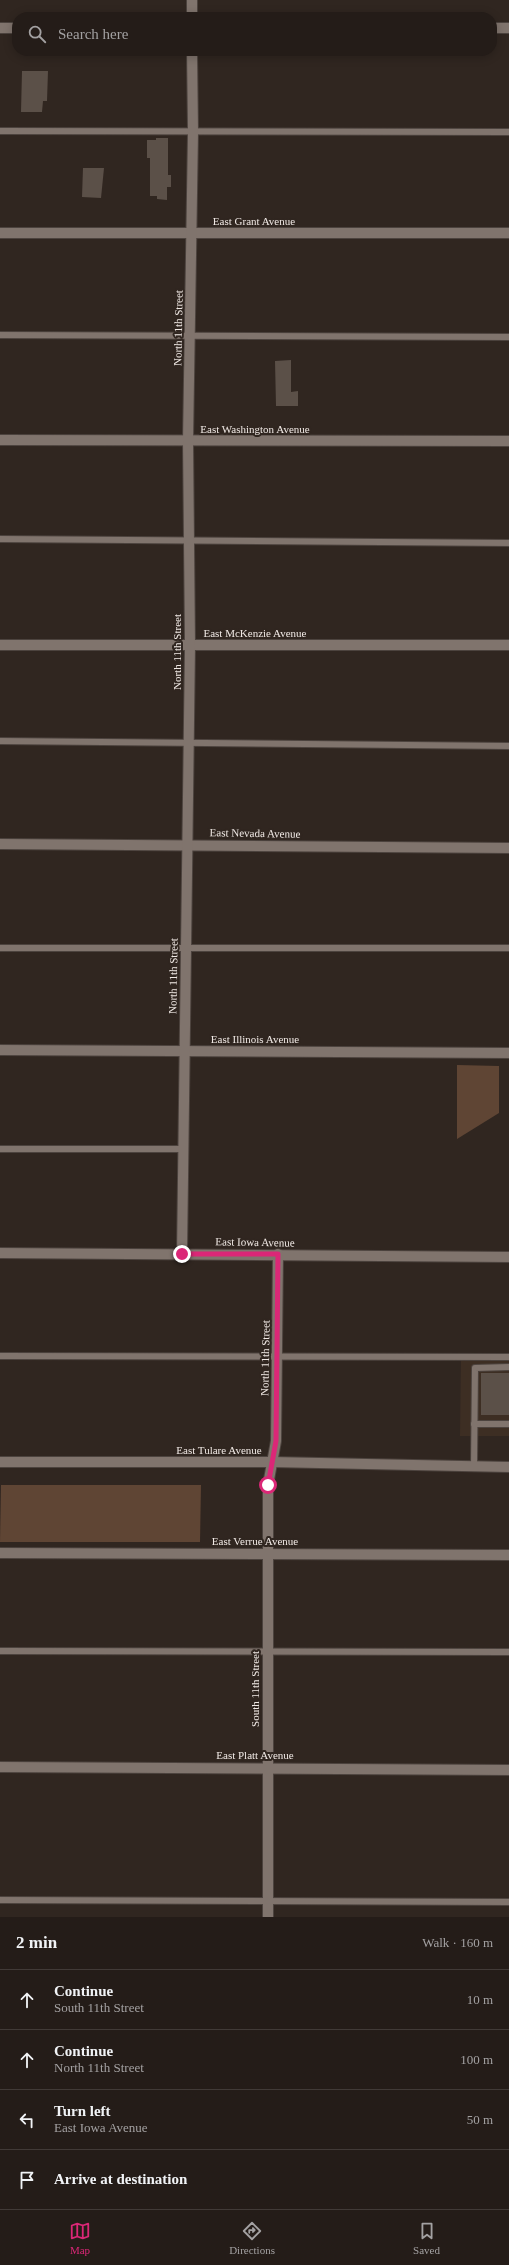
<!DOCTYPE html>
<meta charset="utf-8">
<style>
body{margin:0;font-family:Georgia,serif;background:#302925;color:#f1f3f6}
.stop{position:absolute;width:12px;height:12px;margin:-9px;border:3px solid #db2777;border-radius:50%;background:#fff}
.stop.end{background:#db2777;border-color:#fff;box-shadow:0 1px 4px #0008}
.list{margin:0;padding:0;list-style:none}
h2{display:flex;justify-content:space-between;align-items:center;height:52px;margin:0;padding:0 16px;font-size:17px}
h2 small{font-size:13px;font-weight:400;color:#a3a1a2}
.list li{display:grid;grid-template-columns:26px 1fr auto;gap:12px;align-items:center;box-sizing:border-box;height:60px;padding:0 16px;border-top:1px solid #413a37}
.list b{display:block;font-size:15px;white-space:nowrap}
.list p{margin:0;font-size:13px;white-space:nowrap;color:#a3a1a2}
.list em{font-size:13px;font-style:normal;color:#a3a1a2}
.icon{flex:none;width:22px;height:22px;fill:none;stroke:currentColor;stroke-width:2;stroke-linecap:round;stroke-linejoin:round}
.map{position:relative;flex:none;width:509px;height:1917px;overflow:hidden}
.search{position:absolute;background:#241c18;box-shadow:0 2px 10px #0003;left:12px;right:12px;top:12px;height:44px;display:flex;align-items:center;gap:10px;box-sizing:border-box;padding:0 14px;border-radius:16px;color:#a3a1a2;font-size:15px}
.sheet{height:292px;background:#241c18}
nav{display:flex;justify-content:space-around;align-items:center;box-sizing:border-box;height:56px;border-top:1px solid #413a37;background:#241c18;font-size:11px;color:#a3a1a2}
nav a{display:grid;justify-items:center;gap:2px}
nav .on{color:#db2777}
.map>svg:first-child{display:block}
.built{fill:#3d2e23}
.green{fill:#5f4534}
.building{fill:#5b5048}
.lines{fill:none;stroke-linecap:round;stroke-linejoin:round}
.lane-casing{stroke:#4c433e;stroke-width:8}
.street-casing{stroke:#4c433e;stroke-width:12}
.secondary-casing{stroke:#4c433e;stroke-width:12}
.lane{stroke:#80746d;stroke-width:6}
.street{stroke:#80746d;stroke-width:10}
.secondary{stroke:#80746d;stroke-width:10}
.route{stroke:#db2777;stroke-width:5}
.labels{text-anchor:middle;stroke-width:4;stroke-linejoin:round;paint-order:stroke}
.street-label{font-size:11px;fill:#f0e9e5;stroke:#302620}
</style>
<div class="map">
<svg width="509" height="1917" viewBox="0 0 509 1917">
<rect width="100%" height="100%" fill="#302620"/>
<polygon class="built" points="461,1355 509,1356 509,1436 460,1436"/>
<g class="green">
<polygon points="457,1065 499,1066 499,1113 457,1139"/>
<polygon points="1,1485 201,1485 200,1542 0,1542"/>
</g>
<g class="building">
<polygon points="22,71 48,71 47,101 43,101 42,112 21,112"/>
<polygon points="156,138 168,138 168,175 171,175 171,187 167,187 167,200 157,199 157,196 150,196 150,158 147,158 147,140 156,140"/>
<polygon points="83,168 104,168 101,198 82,197"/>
<polygon points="291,360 291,392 298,391 298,406 276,406 275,361"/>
<rect x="481" y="1373" width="28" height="42"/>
</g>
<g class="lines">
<g class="lane-casing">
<g id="lane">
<polyline points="0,131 509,132"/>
<polyline points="0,335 509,337"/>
<polyline points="0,539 509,543"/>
<polyline points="0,741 509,746"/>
<polyline points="0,948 509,948"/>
<polyline points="0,1149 184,1149"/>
<polyline points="0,1356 509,1357"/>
<polyline points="474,1424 509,1424"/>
<polyline points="474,1466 475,1368 509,1367"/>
<polyline points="0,1651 509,1652"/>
<polyline points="0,1900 509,1902"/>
</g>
</g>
<g class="street-casing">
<g id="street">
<polyline points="192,0 192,17"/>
<polyline points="0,28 17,28"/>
<polyline points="492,28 509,28"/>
<polyline points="0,233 509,233"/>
<polyline points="0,440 509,441"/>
<polyline points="0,645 509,645"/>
<polyline points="0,844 509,848"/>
<polyline points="0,1050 509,1053"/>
<polyline points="0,1253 509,1257"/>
<polyline points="182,1254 190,645 188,441 193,132 192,51"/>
<polyline points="0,1553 509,1555"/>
<polyline points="0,1767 509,1770"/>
<polyline points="268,1917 268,1485 276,1441 278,1254"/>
</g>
</g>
<g class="secondary-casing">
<polyline id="secondary" points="0,1462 272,1462 509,1467"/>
</g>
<use href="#lane" class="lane"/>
<use href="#street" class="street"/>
<use href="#secondary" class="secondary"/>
</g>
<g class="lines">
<polyline class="route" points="182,1254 278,1254 276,1441 268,1485"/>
</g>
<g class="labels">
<g class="street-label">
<text x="254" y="225">East Grant Avenue</text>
<text transform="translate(178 328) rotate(-89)" y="4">North 11th Street</text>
<text x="255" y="433">East Washington Avenue</text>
<text x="255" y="637">East McKenzie Avenue</text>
<text transform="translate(177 652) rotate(-90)" y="4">North 11th Street</text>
<text transform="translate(255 833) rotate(1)" y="4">East Nevada Avenue</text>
<text transform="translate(173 976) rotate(-89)" y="4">North 11th Street</text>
<text x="255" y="1043">East Illinois Avenue</text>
<text transform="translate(255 1242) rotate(1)" y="4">East Iowa Avenue</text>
<text transform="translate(265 1358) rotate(-89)" y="4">North 11th Street</text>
<text x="219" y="1454">East Tulare Avenue</text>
<text x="255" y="1545">East Verrue Avenue</text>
<text transform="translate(255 1689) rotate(-90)" y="4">South 11th Street</text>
<text x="255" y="1759">East Platt Avenue</text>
</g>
</g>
</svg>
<div class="stop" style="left:268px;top:1485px"></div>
<div class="stop end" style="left:182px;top:1254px"></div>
<div class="search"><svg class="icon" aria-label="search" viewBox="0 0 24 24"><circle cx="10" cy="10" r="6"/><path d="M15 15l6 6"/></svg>Search here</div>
</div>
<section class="sheet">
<h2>2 min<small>Walk · 160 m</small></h2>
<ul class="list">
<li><svg class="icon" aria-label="ahead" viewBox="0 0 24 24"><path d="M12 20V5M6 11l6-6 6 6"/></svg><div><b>Continue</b><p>South 11th Street</p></div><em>10 m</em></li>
<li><svg class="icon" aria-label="ahead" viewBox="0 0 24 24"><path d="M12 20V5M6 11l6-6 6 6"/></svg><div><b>Continue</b><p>North 11th Street</p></div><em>100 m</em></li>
<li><svg class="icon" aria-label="left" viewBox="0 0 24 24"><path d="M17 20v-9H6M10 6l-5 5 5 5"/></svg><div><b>Turn left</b><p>East Iowa Avenue</p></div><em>50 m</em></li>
<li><svg class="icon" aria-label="arrive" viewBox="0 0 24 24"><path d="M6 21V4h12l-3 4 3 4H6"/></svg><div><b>Arrive at destination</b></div></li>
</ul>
</section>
<nav>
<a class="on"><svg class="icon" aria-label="map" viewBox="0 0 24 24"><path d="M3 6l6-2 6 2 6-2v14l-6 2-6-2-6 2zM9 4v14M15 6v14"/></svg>Map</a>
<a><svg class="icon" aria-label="directions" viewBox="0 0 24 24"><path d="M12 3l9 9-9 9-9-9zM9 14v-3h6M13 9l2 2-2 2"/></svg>Directions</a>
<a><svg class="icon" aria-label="saved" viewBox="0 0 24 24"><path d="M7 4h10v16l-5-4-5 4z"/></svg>Saved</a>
</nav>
